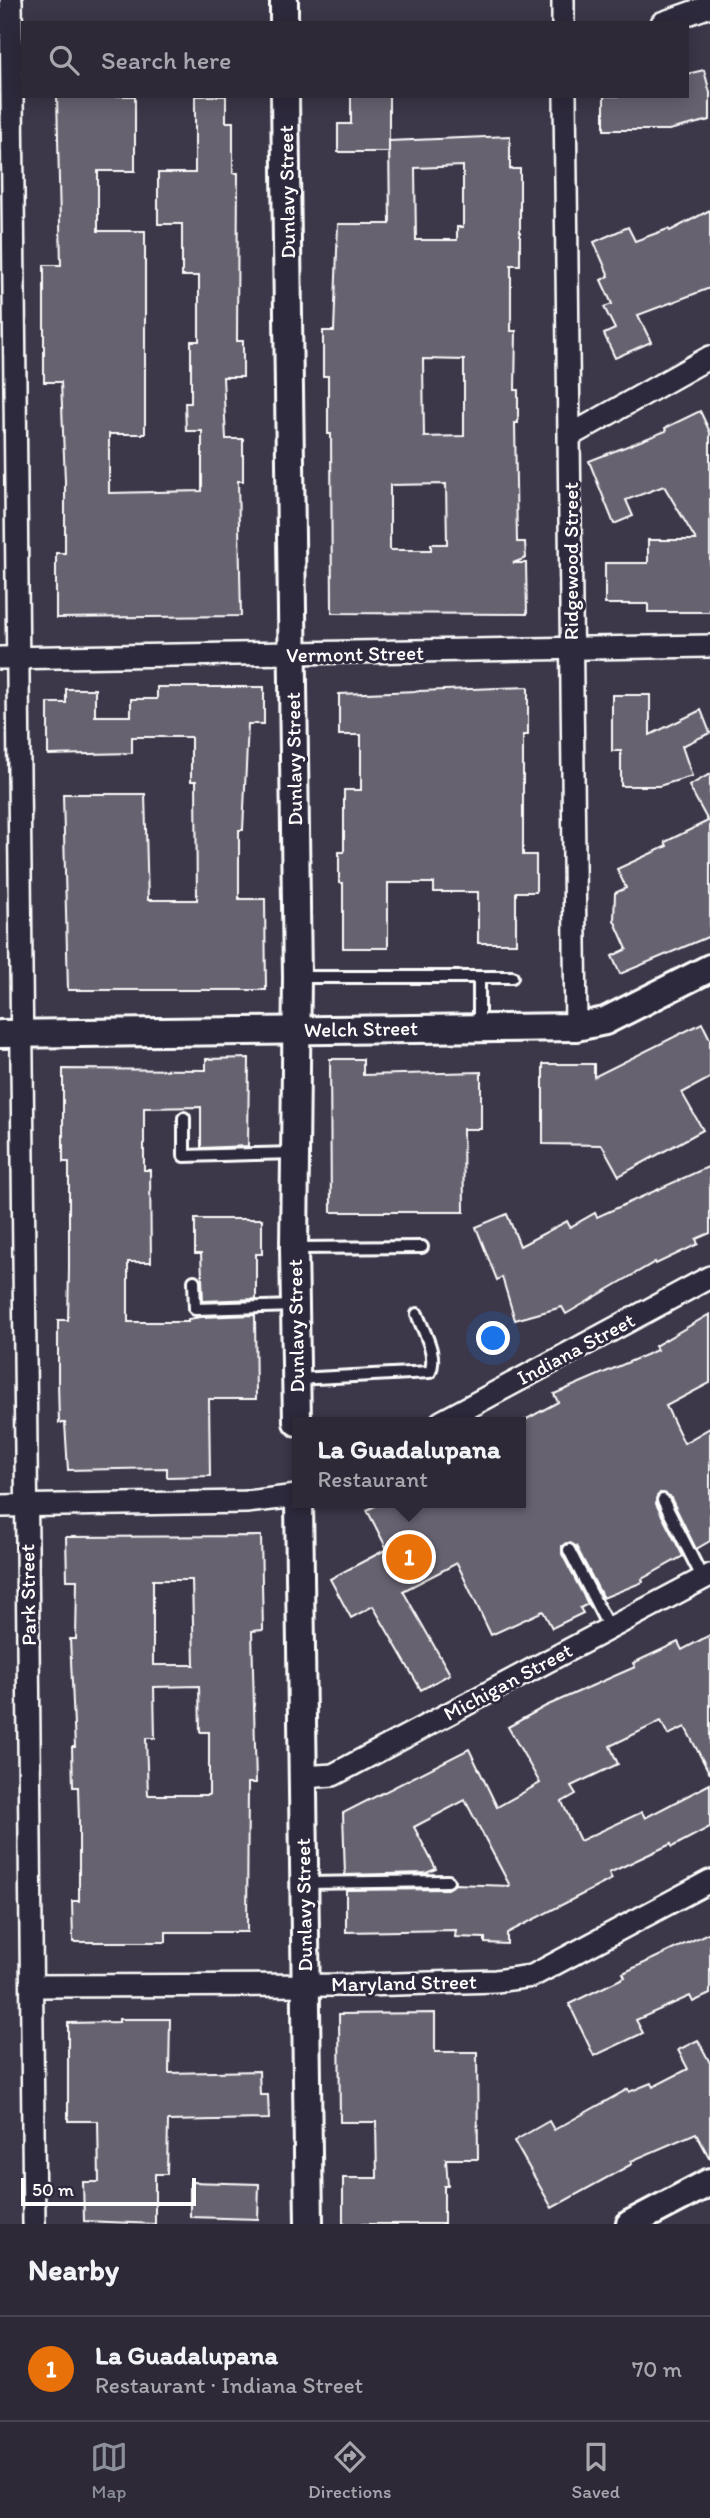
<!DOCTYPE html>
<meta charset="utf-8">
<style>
body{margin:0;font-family:Itim,sans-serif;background:#35313f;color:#f1f3f6}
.scale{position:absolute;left:21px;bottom:18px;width:175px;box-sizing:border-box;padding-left:7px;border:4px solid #fff;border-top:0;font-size:19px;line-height:24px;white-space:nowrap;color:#fff;-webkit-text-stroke:5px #2f2a3d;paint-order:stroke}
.you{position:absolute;left:494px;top:1339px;width:24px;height:24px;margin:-18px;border:5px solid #fff;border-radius:50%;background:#1a73e8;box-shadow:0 0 0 10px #1a73e833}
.badge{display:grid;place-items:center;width:46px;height:46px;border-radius:50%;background:#8c9099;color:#fff;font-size:23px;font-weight:700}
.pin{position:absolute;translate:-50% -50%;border:4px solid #fff;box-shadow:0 2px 7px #0006}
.popup{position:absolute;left:292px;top:1417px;width:234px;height:91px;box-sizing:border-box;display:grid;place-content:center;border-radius:0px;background:#2d2937;filter:drop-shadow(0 2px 5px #0005);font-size:23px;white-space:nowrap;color:#a7a6ad}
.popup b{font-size:26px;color:#f1f3f6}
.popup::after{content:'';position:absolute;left:50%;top:100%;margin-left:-14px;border:14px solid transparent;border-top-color:#2d2937}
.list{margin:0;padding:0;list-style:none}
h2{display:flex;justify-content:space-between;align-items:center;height:91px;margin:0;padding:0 28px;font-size:30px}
h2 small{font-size:23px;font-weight:400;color:#a7a6ad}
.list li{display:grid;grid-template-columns:46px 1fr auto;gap:21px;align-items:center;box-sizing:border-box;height:105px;padding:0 28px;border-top:2px solid #484552}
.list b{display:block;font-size:26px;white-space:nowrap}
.list p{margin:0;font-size:23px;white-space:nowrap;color:#a7a6ad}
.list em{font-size:23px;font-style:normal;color:#a7a6ad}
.icon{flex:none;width:38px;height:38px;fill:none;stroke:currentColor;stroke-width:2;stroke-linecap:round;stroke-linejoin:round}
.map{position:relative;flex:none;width:710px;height:2224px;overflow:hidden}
.search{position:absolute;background:#2d2937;box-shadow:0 4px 18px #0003;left:21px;right:21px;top:21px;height:77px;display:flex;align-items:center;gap:18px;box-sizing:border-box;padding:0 24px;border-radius:0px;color:#a7a6ad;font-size:26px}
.sheet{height:196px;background:#2d2937}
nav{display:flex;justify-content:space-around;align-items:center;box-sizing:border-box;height:98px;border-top:2px solid #484552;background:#2d2937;font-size:19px;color:#a7a6ad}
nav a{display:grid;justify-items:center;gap:4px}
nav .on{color:#8c9099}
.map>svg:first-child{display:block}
.building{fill:#666270;stroke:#fff;stroke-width:2;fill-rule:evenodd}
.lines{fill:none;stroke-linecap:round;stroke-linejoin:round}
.service-casing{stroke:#fff;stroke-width:16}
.minor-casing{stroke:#fff;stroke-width:26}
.tertiary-casing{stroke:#fff;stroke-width:32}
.service{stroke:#2f2a3d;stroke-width:10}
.minor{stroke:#2f2a3d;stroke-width:21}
.tertiary{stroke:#2f2a3d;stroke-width:26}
.labels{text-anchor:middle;stroke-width:6;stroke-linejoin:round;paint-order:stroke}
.street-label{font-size:21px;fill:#fff;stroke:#2f2a3d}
</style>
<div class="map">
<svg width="710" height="2224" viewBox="0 0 710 2224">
<rect width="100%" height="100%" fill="#3c3749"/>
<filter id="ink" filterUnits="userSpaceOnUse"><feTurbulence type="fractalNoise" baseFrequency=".0143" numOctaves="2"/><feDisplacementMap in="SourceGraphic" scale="14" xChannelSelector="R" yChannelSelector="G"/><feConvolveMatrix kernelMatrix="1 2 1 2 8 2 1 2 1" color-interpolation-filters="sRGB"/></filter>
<g filter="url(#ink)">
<g class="building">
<polygon points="704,70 710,93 710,120 669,130 604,130 604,96 687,96 687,74"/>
<polygon points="57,96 135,96 135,171 98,171 98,231 145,231 145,434 109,434 109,493 202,491 202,431 186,431 185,403 191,403 191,341 199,341 199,276 182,276 182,224 158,224 158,173 195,173 195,96 226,96 226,122 233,122 233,173 238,173 237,341 243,341 243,377 223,377 226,439 243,439 243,481 238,481 241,616 56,618 56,553 65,553 65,481 61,382 44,382 44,265 61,265"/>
<polygon points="351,96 389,96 389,152 338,152 338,124 351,124"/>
<path d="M510,136V169H520V265H511V331H516L515,390H518V423H515L517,542H525L526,558L513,563H526L527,614L332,613L331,434H328V376H323V331H334L338,224H390L389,141ZM463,166V227H457V240H416L415,168ZM423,359L464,360V436L424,437ZM446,484L447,544H431V550H390V485Z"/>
<polygon points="710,210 710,288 638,315 651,342 615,358 604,334 615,329 604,307 612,304 601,280 609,276 594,242 628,227 635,241 668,229 670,231"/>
<polygon points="700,411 710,432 710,612 648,612 648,604 605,604 605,563 648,563 648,540 696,540 664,486 626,500 633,516 614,524 589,461 666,431 665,428"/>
<polygon points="157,687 264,687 264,724 248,724 243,830 239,830 239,899 265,899 266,990 68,990 63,794 145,794 148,900 197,900 196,781 191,781 191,737 132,737 132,753 48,755 48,703 66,703 66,689 95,689 95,716 131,716 131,699 157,699"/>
<polygon points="528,687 528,735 523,735 523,855 536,855 536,892 516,892 516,943 478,943 478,892 434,892 434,883 388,883 388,948 343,948 343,883 339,883 339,852 344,852 344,790 361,790 361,735 339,735 339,694"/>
<polygon points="612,695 650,695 650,735 701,710 710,733 682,746 692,776 659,786 621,786 621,751 612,751"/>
<polygon points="710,774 710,936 620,974 612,956 627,949 614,920 615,893 626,888 617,869 667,846 665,842 708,821 689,786"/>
<polygon points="702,1023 710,1039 710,1078 682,1093 703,1130 619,1176 602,1145 543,1144 543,1064 594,1064 594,1077"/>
<polygon points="249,1058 248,1146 201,1148 201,1107 144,1108 144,1170 150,1170 151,1262 128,1262 128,1322 188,1322 188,1319 201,1317 255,1315 256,1399 209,1399 210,1476 167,1477 167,1468 68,1470 65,1423 59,1423 58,1381 58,1320 68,1320 69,1268 69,1162 63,1162 63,1069 206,1070 206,1059"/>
<polygon points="330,1059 363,1059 363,1075 481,1072 481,1129 463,1129 464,1212 331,1212"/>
<polygon points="710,1166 710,1233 696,1239 698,1244 656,1264 655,1262 566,1314 562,1307 515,1320 502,1277 497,1280 476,1227 507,1214 520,1246 567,1221 570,1227 595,1213 597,1217"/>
<polygon points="195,1219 262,1219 262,1254 256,1254 256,1299 203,1301 201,1254 195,1254"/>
<polygon points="710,1314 710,1383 666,1406 684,1443 710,1428 710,1541 696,1549 670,1496 660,1493 656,1504 683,1556 642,1579 643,1582 603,1598 576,1546 566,1543 562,1546 562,1554 588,1604 580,1608 583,1613 552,1628 543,1611 491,1635 457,1563 403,1591 450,1674 421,1690 373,1606 351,1618 330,1579 387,1549 367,1510 381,1503 521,1503 521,1422 558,1402 554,1394 657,1350 655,1346"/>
<path d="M261,1536L263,1630L252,1631L256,1783H248L247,1932H166V1942H73L72,1901H79V1823L78,1787H73L72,1747H75L70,1639H76L77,1580H67L66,1537ZM153,1580H192L194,1665H153ZM199,1686L200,1732H209V1795H148L146,1738H155L154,1687Z"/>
<polygon points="710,1635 710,1774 685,1727 668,1735 661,1721 610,1746 618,1764 571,1786 576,1794 562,1802 580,1841 642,1812 645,1818 710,1784 710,1827 672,1847 671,1844 609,1873 612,1879 507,1933 507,1944 485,1943 485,1938 455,1937 456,1930 346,1932 346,1890 448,1889 455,1884 510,1886 465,1800 414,1827 436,1869 426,1873 345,1875 343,1813 469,1749 497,1807 540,1783 508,1727 546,1706 635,1667 633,1663 678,1642 682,1650"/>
<polygon points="710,1932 710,1994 693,2002 690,1996 636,2020 643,2033 594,2056 569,2004 625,1977 623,1973"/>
<polygon points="435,2013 435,2052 477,2052 478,2159 446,2159 448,2186 444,2186 444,2224 343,2224 343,2178 377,2178 376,2122 340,2122 339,2014"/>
<polygon points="119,2019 170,2019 169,2073 259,2071 260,2095 268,2095 269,2119 168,2121 167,2174 155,2174 155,2224 84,2221 83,2182 99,2182 98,2121 68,2121 68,2023 119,2022"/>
<polygon points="698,2040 710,2063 710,2159 696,2133 631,2161 632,2164 552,2208 514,2141 549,2121 554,2130 628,2089 629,2092 651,2083 653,2087 688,2069 678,2050"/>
<polygon points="190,2182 259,2184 258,2219 190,2217"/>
</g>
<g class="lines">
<g class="service-casing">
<g id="service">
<polyline points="297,977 512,977"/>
<polyline points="479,977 479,1027"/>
<polyline points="184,1118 184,1156 295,1153"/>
<polyline points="296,1248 422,1247"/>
<polyline points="194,1281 195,1309 295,1306"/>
<path d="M296,1379L430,1372C438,1354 423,1331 417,1314"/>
<polyline points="663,1500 703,1579"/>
<polyline points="569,1550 609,1628"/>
<polyline points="304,1883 448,1881"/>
</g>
</g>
<g class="minor-casing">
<g id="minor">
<polyline points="11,0 34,2224"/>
<polyline points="563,0 563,23"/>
<polyline points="662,23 710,6"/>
<polyline points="565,96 576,1027"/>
<polyline points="571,435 710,357"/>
<polyline points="0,658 710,646"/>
<polyline points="441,1422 710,1277"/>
<polyline points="0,1506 246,1502 297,1496"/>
<polyline points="303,1777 333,1775 710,1575"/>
<polyline points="32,1986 364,1985 496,1981 532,1976 710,1881"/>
</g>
</g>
<g class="tertiary-casing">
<g id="tertiary">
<polyline points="284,0 284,23"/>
<polyline points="285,96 297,977 294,1248 297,1422"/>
<polyline points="0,1034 576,1027 605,1021 710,968"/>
<polyline points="299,1503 309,2224"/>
<polyline points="630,2224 710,2182"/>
</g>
</g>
<use href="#service" class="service"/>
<use href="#minor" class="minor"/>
<use href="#tertiary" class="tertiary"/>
</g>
</g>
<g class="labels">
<g class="street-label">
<text transform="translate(287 192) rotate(-91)" y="7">Dunlavy Street</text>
<text transform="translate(571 561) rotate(-90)" y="7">Ridgewood Street</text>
<text transform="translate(355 654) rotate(-1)" y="7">Vermont Street</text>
<text transform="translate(294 759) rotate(-91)" y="7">Dunlavy Street</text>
<text transform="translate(361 1029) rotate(-1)" y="7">Welch Street</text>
<text transform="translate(296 1326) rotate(-91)" y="7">Dunlavy Street</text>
<text transform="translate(576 1349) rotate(-28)" y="7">Indiana Street</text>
<text transform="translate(28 1595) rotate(-91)" y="7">Park Street</text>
<text transform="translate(508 1682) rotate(-28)" y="7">Michigan Street</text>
<text transform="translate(304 1905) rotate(-91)" y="7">Dunlavy Street</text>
<text transform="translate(404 1983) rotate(-1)" y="7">Maryland Street</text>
</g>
</g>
</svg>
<div class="scale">50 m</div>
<div class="you"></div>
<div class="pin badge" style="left:409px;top:1557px;background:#e8710a">1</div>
<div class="popup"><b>La Guadalupana</b>Restaurant</div>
<div class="search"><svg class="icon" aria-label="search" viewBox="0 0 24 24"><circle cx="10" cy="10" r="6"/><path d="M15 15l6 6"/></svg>Search here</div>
</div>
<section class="sheet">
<h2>Nearby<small></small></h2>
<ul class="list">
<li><span class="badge" style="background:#e8710a">1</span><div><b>La Guadalupana</b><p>Restaurant · Indiana Street</p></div><em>70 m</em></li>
</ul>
</section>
<nav>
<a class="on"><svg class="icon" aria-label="map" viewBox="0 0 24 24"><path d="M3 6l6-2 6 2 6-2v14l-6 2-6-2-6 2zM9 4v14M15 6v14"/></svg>Map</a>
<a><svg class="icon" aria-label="directions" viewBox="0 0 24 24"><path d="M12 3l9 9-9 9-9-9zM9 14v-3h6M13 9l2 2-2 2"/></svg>Directions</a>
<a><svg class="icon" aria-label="saved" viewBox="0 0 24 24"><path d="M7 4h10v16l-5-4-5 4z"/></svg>Saved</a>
</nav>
